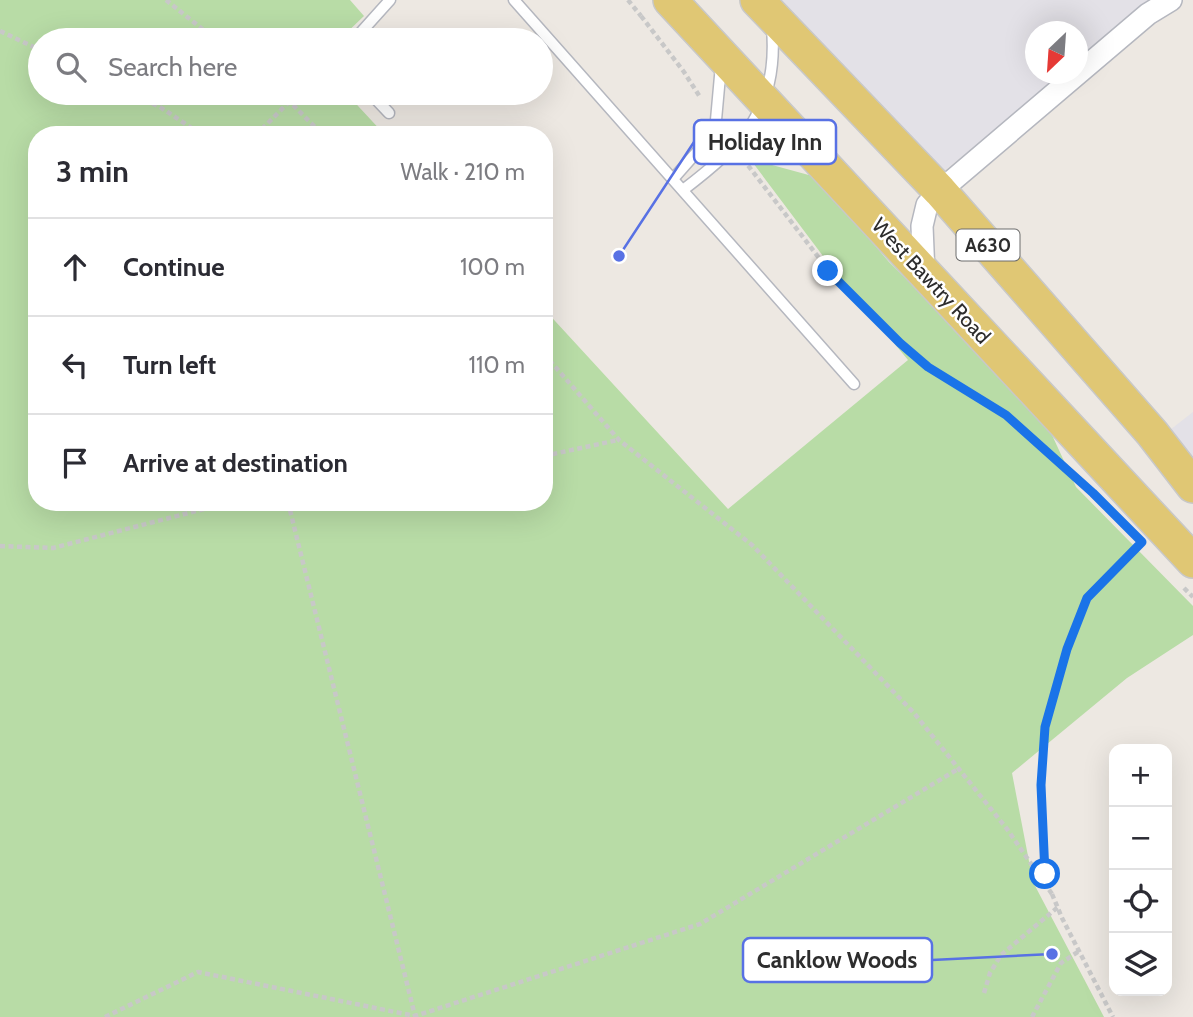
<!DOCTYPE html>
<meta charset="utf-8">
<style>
body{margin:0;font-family:Cabin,sans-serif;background:#f2f2f3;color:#2b2b33}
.controls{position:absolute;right:21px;bottom:21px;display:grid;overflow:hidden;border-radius:14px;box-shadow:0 7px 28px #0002}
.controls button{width:63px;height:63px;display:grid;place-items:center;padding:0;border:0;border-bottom:2px solid #e1e1e2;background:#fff;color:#2b2b33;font:35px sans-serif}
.compass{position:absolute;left:1025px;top:21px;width:63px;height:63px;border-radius:50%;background:#fff;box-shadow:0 7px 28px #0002;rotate:205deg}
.stop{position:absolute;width:21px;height:21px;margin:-16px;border:5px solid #1a73e8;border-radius:50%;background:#fff}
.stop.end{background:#1a73e8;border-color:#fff;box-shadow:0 2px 7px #0008}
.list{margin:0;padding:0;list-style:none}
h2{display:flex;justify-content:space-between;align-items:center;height:91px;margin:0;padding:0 28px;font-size:30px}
h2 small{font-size:23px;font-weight:400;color:#7c7c81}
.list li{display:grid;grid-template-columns:46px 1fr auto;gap:21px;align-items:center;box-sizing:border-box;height:98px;padding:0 28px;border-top:2px solid #e1e1e2}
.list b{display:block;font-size:26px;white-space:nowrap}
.list em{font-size:23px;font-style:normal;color:#7c7c81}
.icon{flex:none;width:38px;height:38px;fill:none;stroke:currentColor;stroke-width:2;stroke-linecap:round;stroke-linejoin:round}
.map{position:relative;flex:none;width:1193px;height:1017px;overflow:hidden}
.search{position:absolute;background:#fff;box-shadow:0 7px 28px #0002;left:28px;top:28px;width:525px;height:77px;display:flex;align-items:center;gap:18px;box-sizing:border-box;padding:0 24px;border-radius:38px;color:#7c7c81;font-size:26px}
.panel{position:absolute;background:#fff;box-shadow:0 7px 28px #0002;left:28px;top:126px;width:525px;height:385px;border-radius:28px}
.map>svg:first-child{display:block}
.industrial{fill:#e3e1e7}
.green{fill:#b8dca6}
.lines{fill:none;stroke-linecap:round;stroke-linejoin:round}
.lane-casing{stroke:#b5b7bf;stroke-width:13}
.street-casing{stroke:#b5b7bf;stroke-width:24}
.primary-casing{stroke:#c8c8c8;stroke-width:36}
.path{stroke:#c8c8c8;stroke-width:4.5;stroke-dasharray:5 3.5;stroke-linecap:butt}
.lane{stroke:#fff;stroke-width:10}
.street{stroke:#fff;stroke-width:21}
.primary{stroke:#e0c774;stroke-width:33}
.route{stroke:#1a73e8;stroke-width:9}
.labels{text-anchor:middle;stroke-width:5;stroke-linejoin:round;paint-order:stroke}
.shield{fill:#fff;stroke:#6c6c6c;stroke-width:2}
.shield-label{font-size:19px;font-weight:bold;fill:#2d2d2d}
.street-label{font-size:21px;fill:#2d2d2d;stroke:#fff}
.leader{fill:none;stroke:#5871e4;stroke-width:2.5}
.callout-dot{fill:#5871e4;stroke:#fff;stroke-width:2.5}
.callout{fill:#fff;stroke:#5871e4;stroke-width:2.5}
.callout-label{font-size:23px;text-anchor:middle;font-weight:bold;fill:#2d2d2d}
</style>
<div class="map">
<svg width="1193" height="1017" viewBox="0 0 1193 1017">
<rect width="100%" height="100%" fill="#ede8e2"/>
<g class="industrial">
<polygon points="771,0 1156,0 1078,62 1078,32 1036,32 1036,74 1064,74 944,171"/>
<polygon points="1193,412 1193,459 1170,430"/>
</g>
<polygon class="green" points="0,0 350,0 364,16 339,40 40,40 40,93 346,93 385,135 37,135 37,502 544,502 544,309 728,509 908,360 832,268 750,159 816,177 889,262 950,322 1052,435 1076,487 1193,606 1193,635 1127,678 1012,773 1033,882 1104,1017 0,1017"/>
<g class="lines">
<g class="lane-casing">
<g id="lane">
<polyline points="514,0 854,384"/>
<polyline points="354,40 390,0"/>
<polyline points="370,93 389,113"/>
<polyline points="673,179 711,136 716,120 721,65"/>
<path d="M683,190C743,144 779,109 772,28"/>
</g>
</g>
<g class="street-casing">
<polyline id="street" points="924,274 922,226 927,205 940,191 1148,14 1171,0"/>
</g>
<g class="primary-casing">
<g id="primary">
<polyline points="670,0 1193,561"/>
<polyline points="757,0 940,191 1152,433 1193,486"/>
</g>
</g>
<g class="path">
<polyline points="166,0 216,40"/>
<polyline points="628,0 641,16"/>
<polyline points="641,16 684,72 700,97"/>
<polyline points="0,31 40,50"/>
<polyline points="129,93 160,107 202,135"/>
<polyline points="281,93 323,135"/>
<polyline points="256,135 291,100"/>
<polyline points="743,159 829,271 900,343 928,367 1006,415 1064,468"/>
<polyline points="544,354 619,440 752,545 914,713 1007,829 1052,894"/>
<polyline points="544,456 618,440"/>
<polyline points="288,502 415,1016"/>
<polyline points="0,546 53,548 231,502"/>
<polyline points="1184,588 1193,597"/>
<polyline points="1049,885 1045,874 1041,785 1045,727 1067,649 1087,598 1141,543"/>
<polyline points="1052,894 1062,918 1113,1017"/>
<polyline points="984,993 990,973 1001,955 1058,907"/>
<polyline points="105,1017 198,972 415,1016 700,924 958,769"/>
<polyline points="1032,1017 1061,963 1079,951"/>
</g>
<use href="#lane" class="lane"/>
<use href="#street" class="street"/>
<use href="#primary" class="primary"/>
</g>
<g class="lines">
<polyline class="route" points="828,271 900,343 928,367 1006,415 1093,493 1142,542 1087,598 1067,649 1045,727 1041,785 1045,874"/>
</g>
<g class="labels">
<rect class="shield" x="956.5" y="229.5" width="63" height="31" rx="5"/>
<g class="shield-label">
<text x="988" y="252">A630</text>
</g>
<g class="street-label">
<text transform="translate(931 281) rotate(47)" y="7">West Bawtry Road</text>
</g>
</g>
<path class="leader" d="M619 256L694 142M1052 954L932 960"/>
<g class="callout-dot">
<circle cx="619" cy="256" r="7"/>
<circle cx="1052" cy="954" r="7"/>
</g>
<g class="callout">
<rect x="694" y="120" width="142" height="44" rx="7"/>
<rect x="743" y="938" width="189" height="44" rx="7"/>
</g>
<g class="callout-label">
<text x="765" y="150">Holiday Inn</text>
<text x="837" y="968">Canklow Woods</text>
</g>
</svg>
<div class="controls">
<button>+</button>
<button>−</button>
<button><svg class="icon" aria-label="locate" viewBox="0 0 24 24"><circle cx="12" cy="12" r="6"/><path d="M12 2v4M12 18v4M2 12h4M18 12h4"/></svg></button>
<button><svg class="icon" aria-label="layers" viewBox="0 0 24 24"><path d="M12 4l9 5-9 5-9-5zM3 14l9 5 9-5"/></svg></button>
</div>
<svg class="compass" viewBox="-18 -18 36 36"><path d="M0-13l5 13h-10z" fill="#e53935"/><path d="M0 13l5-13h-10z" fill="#7c7c81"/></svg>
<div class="stop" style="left:1045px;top:874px"></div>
<div class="stop end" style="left:828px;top:271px"></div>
<div class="search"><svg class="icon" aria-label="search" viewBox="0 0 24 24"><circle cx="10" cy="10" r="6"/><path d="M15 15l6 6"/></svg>Search here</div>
<section class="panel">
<h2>3 min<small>Walk · 210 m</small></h2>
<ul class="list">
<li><svg class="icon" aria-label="ahead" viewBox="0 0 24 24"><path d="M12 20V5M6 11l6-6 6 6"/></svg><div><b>Continue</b></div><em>100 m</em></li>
<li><svg class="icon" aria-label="left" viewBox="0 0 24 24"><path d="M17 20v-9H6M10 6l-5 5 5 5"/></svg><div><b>Turn left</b></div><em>110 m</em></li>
<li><svg class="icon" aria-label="arrive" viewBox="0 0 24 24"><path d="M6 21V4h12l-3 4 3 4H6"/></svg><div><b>Arrive at destination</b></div></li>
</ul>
</section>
</div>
